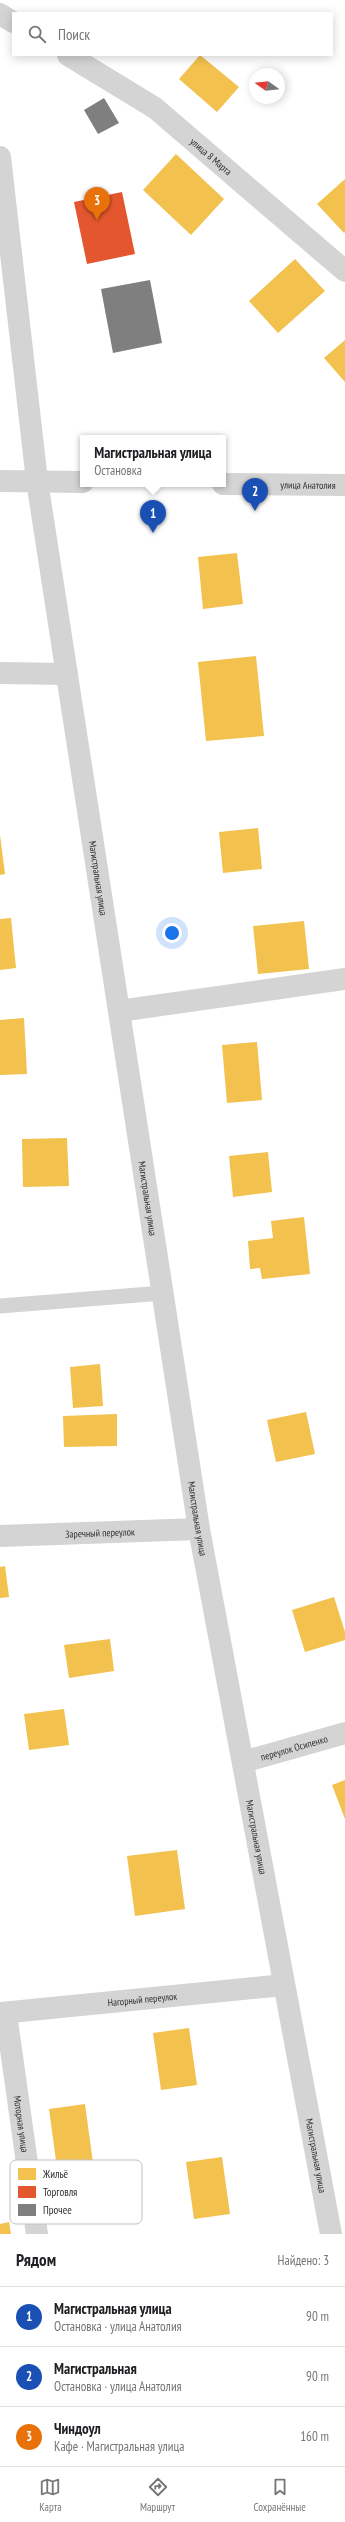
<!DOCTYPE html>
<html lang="ru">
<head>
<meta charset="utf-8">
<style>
  :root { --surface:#fff; --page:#f2f2f2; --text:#202124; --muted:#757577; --line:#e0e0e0; --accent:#787878 }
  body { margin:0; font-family:"PT Sans Narrow",sans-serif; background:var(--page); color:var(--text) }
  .compass { position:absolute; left:249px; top:68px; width:36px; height:36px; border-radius:50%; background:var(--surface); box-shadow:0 2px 10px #0003; rotate:285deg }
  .you { position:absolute; left:172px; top:933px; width:14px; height:14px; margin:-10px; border:3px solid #fff; border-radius:50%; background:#1a73e8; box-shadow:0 0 0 6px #1a73e833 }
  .badge { display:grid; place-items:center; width:26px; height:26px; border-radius:50%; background:var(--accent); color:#fff; font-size:13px; font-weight:700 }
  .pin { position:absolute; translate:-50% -33px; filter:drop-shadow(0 1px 2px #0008) }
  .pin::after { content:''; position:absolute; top:21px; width:14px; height:12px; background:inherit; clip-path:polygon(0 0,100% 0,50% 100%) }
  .popup { position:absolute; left:80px; top:435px; width:146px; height:52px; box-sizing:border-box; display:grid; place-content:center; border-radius:0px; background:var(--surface); filter:drop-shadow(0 1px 3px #0005); font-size:13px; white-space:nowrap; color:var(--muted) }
  .popup b { font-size:15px; color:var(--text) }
  .popup::after { content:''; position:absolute; left:50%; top:100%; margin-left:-8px; border:8px solid transparent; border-top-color:var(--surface) }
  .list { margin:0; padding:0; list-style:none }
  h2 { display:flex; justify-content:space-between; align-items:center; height:52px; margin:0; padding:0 16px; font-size:17px }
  h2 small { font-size:13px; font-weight:400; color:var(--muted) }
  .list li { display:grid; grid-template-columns:26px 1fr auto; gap:12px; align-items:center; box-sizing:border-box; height:60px; padding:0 16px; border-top:1px solid var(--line) }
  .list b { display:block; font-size:15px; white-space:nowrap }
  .list p { margin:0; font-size:13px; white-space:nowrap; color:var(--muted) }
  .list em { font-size:13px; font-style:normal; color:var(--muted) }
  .icon { flex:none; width:22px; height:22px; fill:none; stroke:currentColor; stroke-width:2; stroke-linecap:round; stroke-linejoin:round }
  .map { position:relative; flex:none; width:345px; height:2234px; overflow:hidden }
  .search { position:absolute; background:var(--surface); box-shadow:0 2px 10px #0003; left:12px; right:12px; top:12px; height:44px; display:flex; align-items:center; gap:10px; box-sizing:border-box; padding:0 14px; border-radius:0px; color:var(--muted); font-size:15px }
  .sheet { height:232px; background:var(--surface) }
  nav { display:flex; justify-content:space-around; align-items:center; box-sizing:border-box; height:56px; border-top:1px solid var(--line); background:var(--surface); font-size:11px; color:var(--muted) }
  nav a { display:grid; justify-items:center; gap:2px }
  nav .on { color:var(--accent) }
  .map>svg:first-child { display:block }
  .homes { fill:#f2c14e }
  .shops { fill:#e4572e }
  .building { fill:#7f7f7f }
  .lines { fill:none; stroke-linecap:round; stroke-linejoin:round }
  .service { stroke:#d4d4d4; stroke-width:15 }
  .minor { stroke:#d4d4d4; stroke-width:22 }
  .tertiary { stroke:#d4d4d4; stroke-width:22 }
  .labels { text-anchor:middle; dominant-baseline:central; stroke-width:4; stroke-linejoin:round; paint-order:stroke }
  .street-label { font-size:10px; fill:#2f2f2f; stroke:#fff }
  .key { fill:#fff; stroke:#c1c1c1; stroke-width:1 }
  .key-label { font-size:11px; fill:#2f2f2f }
</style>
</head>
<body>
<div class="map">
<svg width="345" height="2234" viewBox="0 0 345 2234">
  <rect width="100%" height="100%" fill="#fff"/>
  <path class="homes" d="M 200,55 L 239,87 L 217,112 L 179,79 Z
    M 176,154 L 224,199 L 191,235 L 143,190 Z
    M 345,179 L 345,232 L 344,233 L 317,204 Z
    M 295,259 L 325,291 L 278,333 L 249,301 Z
    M 345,340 L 345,382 L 324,358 Z
    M 237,553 L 243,604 L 203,609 L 198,557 Z
    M 256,656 L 264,736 L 206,741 L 198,662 Z
    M 258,828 L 262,869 L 223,873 L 219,832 Z
    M 0,835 L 5,874 L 0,875 Z
    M 11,918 L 16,968 L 0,970 L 0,919 Z
    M 304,921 L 309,969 L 258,974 L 253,926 Z
    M 24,1018 L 27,1074 L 0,1075 L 0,1020 Z
    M 257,1042 L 262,1100 L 227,1103 L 222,1045 Z
    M 67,1138 L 69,1186 L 23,1187 L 22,1139 Z
    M 268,1152 L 272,1192 L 233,1197 L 229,1156 Z
    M 304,1217 L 310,1274 L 262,1279 L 260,1268 L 250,1269 L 248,1241 L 273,1238 L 271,1221 Z
    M 100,1364 L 103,1406 L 73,1408 L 70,1367 Z
    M 306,1412 L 315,1454 L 276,1462 L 267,1420 Z
    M 117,1414 L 117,1446 L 64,1447 L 63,1416 Z
    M 5,1566 L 9,1597 L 0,1598 L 0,1567 Z
    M 334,1597 L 345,1632 L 345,1640 L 305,1652 L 292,1610 Z
    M 110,1639 L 114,1671 L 69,1678 L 64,1645 Z
    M 64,1709 L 69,1745 L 29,1750 L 24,1714 Z
    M 345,1780 L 345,1819 L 332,1785 Z
    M 177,1850 L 185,1909 L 135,1916 L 127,1856 Z
    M 189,2028 L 197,2085 L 161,2090 L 153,2033 Z
    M 85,2104 L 93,2163 L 57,2168 L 49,2109 Z
    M 222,2157 L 230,2214 L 194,2219 L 186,2162 Z
    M 9,2222 L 11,2234 L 0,2234 L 0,2224 Z"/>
  <path class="shops" d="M 122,192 L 135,254 L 87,264 L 74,202 Z"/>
  <path class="building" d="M 104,98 L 119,123 L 98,134 L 84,110 Z
    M 150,280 L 162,343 L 113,353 L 101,289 Z"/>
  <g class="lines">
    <path class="service" d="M 0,1306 L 163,1293"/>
    <g class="minor">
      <path d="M 0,14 L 13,22"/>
      <path id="s1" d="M 68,55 L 155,108 L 345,271"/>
      <path d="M 0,673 L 67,674"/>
      <path d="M 119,1011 L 345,979"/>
      <path id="s2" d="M 0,1536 L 199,1529"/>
      <path id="s3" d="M 243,1762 L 345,1733"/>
      <path id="s4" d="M 0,2013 L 284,1985"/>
      <path id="s5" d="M 6,2014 L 37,2234"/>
    </g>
    <g class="tertiary">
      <path id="s6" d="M 0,157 L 37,481 L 199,1529 L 331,2234"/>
      <path d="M 0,481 L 83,482"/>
      <path id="s7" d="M 223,484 L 345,485"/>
    </g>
  </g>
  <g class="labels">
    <g class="street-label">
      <text stroke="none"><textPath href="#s1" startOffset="176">улица 8 Марта</textPath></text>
      <text stroke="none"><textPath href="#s7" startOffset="85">улица Анатолия</textPath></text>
      <text stroke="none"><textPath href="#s6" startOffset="728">Магистральная улица</textPath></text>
      <text stroke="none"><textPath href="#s6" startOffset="1052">Магистральная улица</textPath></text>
      <text stroke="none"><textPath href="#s6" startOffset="1376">Магистральная улица</textPath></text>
      <text stroke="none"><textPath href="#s2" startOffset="100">Заречный переулок</textPath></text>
      <text stroke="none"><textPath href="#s3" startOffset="53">переулок Осипенко</textPath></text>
      <text stroke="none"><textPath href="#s6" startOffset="1700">Магистральная улица</textPath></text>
      <text stroke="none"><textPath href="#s4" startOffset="143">Нагорный переулок</textPath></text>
      <text stroke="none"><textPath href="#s5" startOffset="111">Моторная улица</textPath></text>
      <text stroke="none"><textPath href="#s6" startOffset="2024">Магистральная улица</textPath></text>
    </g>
  </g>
  <rect x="10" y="2160" width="132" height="64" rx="6" class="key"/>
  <rect x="18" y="2168" width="18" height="12" fill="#f2c14e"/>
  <rect x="18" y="2186" width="18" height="12" fill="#e4572e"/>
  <rect x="18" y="2204" width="18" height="12" fill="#7f7f7f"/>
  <g class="key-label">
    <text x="43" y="2178">Жильё</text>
    <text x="43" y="2196">Торговля</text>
    <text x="43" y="2214">Прочее</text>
  </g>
</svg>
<svg class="compass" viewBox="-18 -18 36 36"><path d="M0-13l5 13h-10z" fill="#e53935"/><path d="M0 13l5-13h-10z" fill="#757577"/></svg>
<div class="you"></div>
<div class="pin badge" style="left:153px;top:533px;background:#1a4fb4">1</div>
<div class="popup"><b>Магистральная улица</b>Остановка</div>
<div class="pin badge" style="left:255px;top:511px;background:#1a4fb4">2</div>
<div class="pin badge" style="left:97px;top:220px;background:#e8710a">3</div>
<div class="search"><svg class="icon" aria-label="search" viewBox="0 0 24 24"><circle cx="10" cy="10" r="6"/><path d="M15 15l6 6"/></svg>Поиск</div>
</div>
<section class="sheet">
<h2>Рядом<small>Найдено: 3</small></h2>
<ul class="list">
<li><span class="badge" style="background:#1a4fb4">1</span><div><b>Магистральная улица</b><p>Остановка · улица Анатолия</p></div><em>90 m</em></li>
<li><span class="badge" style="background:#1a4fb4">2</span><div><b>Магистральная</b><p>Остановка · улица Анатолия</p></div><em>90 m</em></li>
<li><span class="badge" style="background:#e8710a">3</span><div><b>Чиндоул</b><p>Кафе · Магистральная улица</p></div><em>160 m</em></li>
</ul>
</section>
<nav>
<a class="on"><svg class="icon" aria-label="map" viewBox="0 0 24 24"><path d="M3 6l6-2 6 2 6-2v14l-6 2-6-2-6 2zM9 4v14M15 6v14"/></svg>Карта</a>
<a><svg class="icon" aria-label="directions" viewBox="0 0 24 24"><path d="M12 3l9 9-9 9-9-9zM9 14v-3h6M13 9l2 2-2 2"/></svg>Маршрут</a>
<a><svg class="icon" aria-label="saved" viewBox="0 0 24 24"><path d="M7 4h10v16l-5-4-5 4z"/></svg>Сохранённые</a>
</nav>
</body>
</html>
